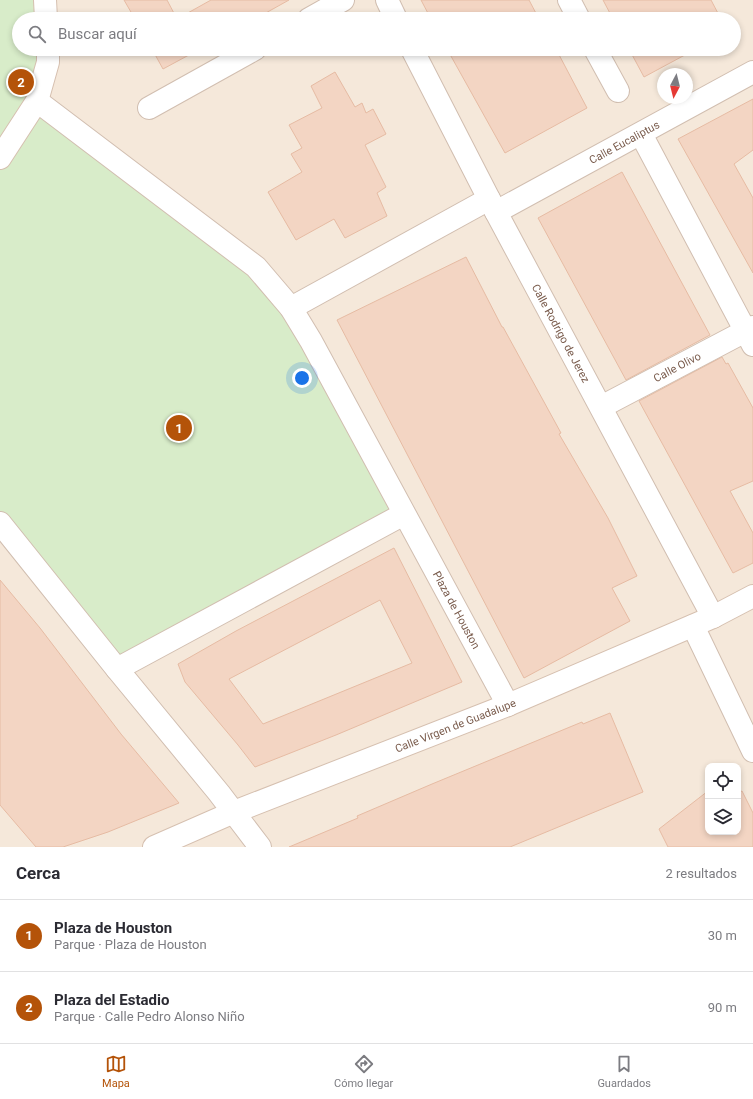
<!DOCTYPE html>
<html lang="es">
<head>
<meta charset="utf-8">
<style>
  :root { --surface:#fff; --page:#f7f7f7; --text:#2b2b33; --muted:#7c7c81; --line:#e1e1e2; --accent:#b45309 }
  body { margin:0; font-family:Roboto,sans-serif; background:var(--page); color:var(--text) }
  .controls { position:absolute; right:12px; bottom:12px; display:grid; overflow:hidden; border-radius:8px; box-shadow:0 2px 6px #0003 }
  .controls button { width:36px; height:36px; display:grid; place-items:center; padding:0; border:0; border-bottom:1px solid var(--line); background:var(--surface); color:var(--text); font:20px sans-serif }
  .compass { position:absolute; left:657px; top:68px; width:36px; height:36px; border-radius:50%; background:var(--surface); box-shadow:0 2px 6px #0003; rotate:187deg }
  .you { position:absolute; left:302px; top:378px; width:14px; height:14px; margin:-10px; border:3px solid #fff; border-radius:50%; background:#1a73e8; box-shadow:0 0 0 6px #1a73e833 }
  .badge { display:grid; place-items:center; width:26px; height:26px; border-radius:50%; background:var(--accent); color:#fff; font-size:13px; font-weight:700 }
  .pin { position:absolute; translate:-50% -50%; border:2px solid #fff; box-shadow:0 1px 4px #0006 }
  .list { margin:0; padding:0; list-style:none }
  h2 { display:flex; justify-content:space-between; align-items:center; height:52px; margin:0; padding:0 16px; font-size:17px }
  h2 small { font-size:13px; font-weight:400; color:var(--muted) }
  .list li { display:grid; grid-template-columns:26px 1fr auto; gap:12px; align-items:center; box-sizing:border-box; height:72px; padding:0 16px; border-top:1px solid var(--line) }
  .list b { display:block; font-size:15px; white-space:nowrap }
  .list p { margin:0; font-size:13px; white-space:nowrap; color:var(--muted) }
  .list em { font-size:13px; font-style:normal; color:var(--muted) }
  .icon { flex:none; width:22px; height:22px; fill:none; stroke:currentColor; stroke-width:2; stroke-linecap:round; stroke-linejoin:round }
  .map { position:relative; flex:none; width:753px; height:847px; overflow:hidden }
  .search { position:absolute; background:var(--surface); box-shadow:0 2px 6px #0003; left:12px; right:12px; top:12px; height:44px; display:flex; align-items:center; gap:10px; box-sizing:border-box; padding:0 14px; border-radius:22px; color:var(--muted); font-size:15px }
  .sheet { height:196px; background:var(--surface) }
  nav { display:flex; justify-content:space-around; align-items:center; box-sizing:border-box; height:56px; border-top:1px solid var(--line); background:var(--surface); font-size:11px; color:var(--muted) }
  nav a { display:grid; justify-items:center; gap:2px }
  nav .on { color:var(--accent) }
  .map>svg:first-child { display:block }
  .residential { fill:#f5e8da; fill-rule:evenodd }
  .green { fill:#d8ecc9 }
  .building { fill:#f3d5c3; stroke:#e6bba3; fill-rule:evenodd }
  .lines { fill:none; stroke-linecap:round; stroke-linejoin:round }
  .street-casing { stroke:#d1beb0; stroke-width:24 }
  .secondary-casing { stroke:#d6c0b0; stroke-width:24 }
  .street { stroke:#fff; stroke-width:22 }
  .secondary { stroke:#fff; stroke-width:22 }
  .labels { text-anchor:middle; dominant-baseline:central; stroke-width:3; stroke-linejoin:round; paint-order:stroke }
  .street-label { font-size:11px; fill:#7a5c4d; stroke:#fffaf3 }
</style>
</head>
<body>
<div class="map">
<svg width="753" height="847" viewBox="0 0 753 847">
  <rect width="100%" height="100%" fill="#fdf6ec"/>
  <path class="residential" d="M 0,0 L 753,0 L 753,847 L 0,847 ZM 19,19 L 734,19 L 734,49 L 19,49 ZM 663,74 L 687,74 L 687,98 L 663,98 ZM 708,766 L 738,766 L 738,832 L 708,832 Z"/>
  <path class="green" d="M 0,0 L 45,0 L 46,19 L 19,19 L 19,49 L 48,49 L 37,101 L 256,267 L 404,514 L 117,669 L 0,523 Z"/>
  <path class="building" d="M 124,0 L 167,0 L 177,19 L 211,0 L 289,0 L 255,19 L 135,19 Z
    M 421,0 L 529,0 L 539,19 L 431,19 Z
    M 603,0 L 711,0 L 721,19 L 613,19 Z
    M 152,49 L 200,49 L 163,69 Z
    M 447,49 L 556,49 L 587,108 L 505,153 Z
    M 629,49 L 696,49 L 644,77 Z
    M 335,72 L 355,107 L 362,103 L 366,113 L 373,109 L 386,134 L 365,145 L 386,187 L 377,193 L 387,216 L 345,238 L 334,219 L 296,240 L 268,192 L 302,172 L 291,154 L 302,148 L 289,125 L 322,108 L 311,86 Z
    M 753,99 L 753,150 L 734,164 L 753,198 L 753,273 L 678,139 Z
    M 622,172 L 710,335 L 626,380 L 538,218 Z
    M 466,257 L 502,327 L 503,327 L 561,433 L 559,434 L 608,518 L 637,576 L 612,588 L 630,621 L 524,678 L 337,320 Z
    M 722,357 L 726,364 L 728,363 L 753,408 L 753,481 L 730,491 L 753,533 L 753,563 L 733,573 L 639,401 Z
    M 394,548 L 462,682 L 336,735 L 255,767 L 238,745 L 185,682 L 178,664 L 236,631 ZM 380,600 L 412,663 L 263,724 L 229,679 Z
    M 0,580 L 40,628 L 121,734 L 179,803 L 108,832 L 63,847 L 36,847 L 0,805 Z
    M 610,713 L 643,792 L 510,847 L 289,847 L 358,818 L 357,816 L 432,784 L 582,722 L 583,724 Z
    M 708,791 L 708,832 L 738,832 L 738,793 L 742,791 L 753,813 L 753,847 L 668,847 L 659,829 Z"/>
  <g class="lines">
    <defs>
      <g id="street">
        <path d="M 387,0 L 396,19"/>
        <path d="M 569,0 L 579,19"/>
        <path d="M 309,19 L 343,0"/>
        <path id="s1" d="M 412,49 L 489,199 L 713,617"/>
        <path d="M 595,49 L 618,91"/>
        <path id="s2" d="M 37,101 L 256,267 L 291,308 L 311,341 L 508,705"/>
        <path d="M 149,108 L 255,49"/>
        <path d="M 641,134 L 753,345"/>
        <path id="s3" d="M 496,212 L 753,72"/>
        <path d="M 291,308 L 489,199"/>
        <path id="s4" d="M 601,407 L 753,327"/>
        <path d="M 0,523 L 117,669 L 219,793 L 260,847"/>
        <path d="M 693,626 L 753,751"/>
        <path d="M 117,669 L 404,514"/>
      </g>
      <g id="secondary">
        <path d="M 45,0 L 46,19"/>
        <path d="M 0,158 L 37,101 L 48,62 L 48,49"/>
        <path id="s5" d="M 154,847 L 234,812 L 508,705 L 713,617 L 753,596"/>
      </g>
    </defs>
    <use href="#street" class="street-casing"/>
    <use href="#secondary" class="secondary-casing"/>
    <use href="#street" class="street"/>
    <use href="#secondary" class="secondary"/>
  </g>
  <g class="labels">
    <g class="street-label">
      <text stroke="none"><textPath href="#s3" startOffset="146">Calle Eucaliptus</textPath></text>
      <text stroke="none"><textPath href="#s1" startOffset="321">Calle Rodrigo de Jerez</textPath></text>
      <text stroke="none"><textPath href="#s4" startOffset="86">Calle Olivo</textPath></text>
      <text stroke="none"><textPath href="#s2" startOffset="673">Plaza de Houston</textPath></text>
      <text stroke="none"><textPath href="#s5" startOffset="325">Calle Virgen de Guadalupe</textPath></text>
    </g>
  </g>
</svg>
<div class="controls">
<button><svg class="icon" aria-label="locate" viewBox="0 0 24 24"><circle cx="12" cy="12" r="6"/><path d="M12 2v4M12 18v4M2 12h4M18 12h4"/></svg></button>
<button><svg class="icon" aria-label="layers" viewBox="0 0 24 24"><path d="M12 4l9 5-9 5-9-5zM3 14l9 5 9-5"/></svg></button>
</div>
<svg class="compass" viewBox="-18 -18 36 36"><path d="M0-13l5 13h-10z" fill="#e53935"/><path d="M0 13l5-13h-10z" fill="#7c7c81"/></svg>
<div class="you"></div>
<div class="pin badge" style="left:179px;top:428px">1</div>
<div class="pin badge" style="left:21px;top:82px">2</div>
<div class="search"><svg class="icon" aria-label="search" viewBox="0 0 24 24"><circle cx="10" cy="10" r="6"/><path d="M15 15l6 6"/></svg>Buscar aquí</div>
</div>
<section class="sheet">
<h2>Cerca<small>2 resultados</small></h2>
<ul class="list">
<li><span class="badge">1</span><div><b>Plaza de Houston</b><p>Parque · Plaza de Houston</p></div><em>30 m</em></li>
<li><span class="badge">2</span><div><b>Plaza del Estadio</b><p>Parque · Calle Pedro Alonso Niño</p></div><em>90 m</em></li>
</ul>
</section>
<nav>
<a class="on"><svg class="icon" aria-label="map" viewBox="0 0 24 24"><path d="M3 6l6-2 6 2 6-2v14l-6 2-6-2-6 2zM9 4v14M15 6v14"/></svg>Mapa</a>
<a><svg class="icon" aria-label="directions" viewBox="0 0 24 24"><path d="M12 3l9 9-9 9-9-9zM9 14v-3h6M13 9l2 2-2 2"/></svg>Cómo llegar</a>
<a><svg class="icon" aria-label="saved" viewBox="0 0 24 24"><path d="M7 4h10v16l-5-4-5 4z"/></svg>Guardados</a>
</nav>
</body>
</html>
